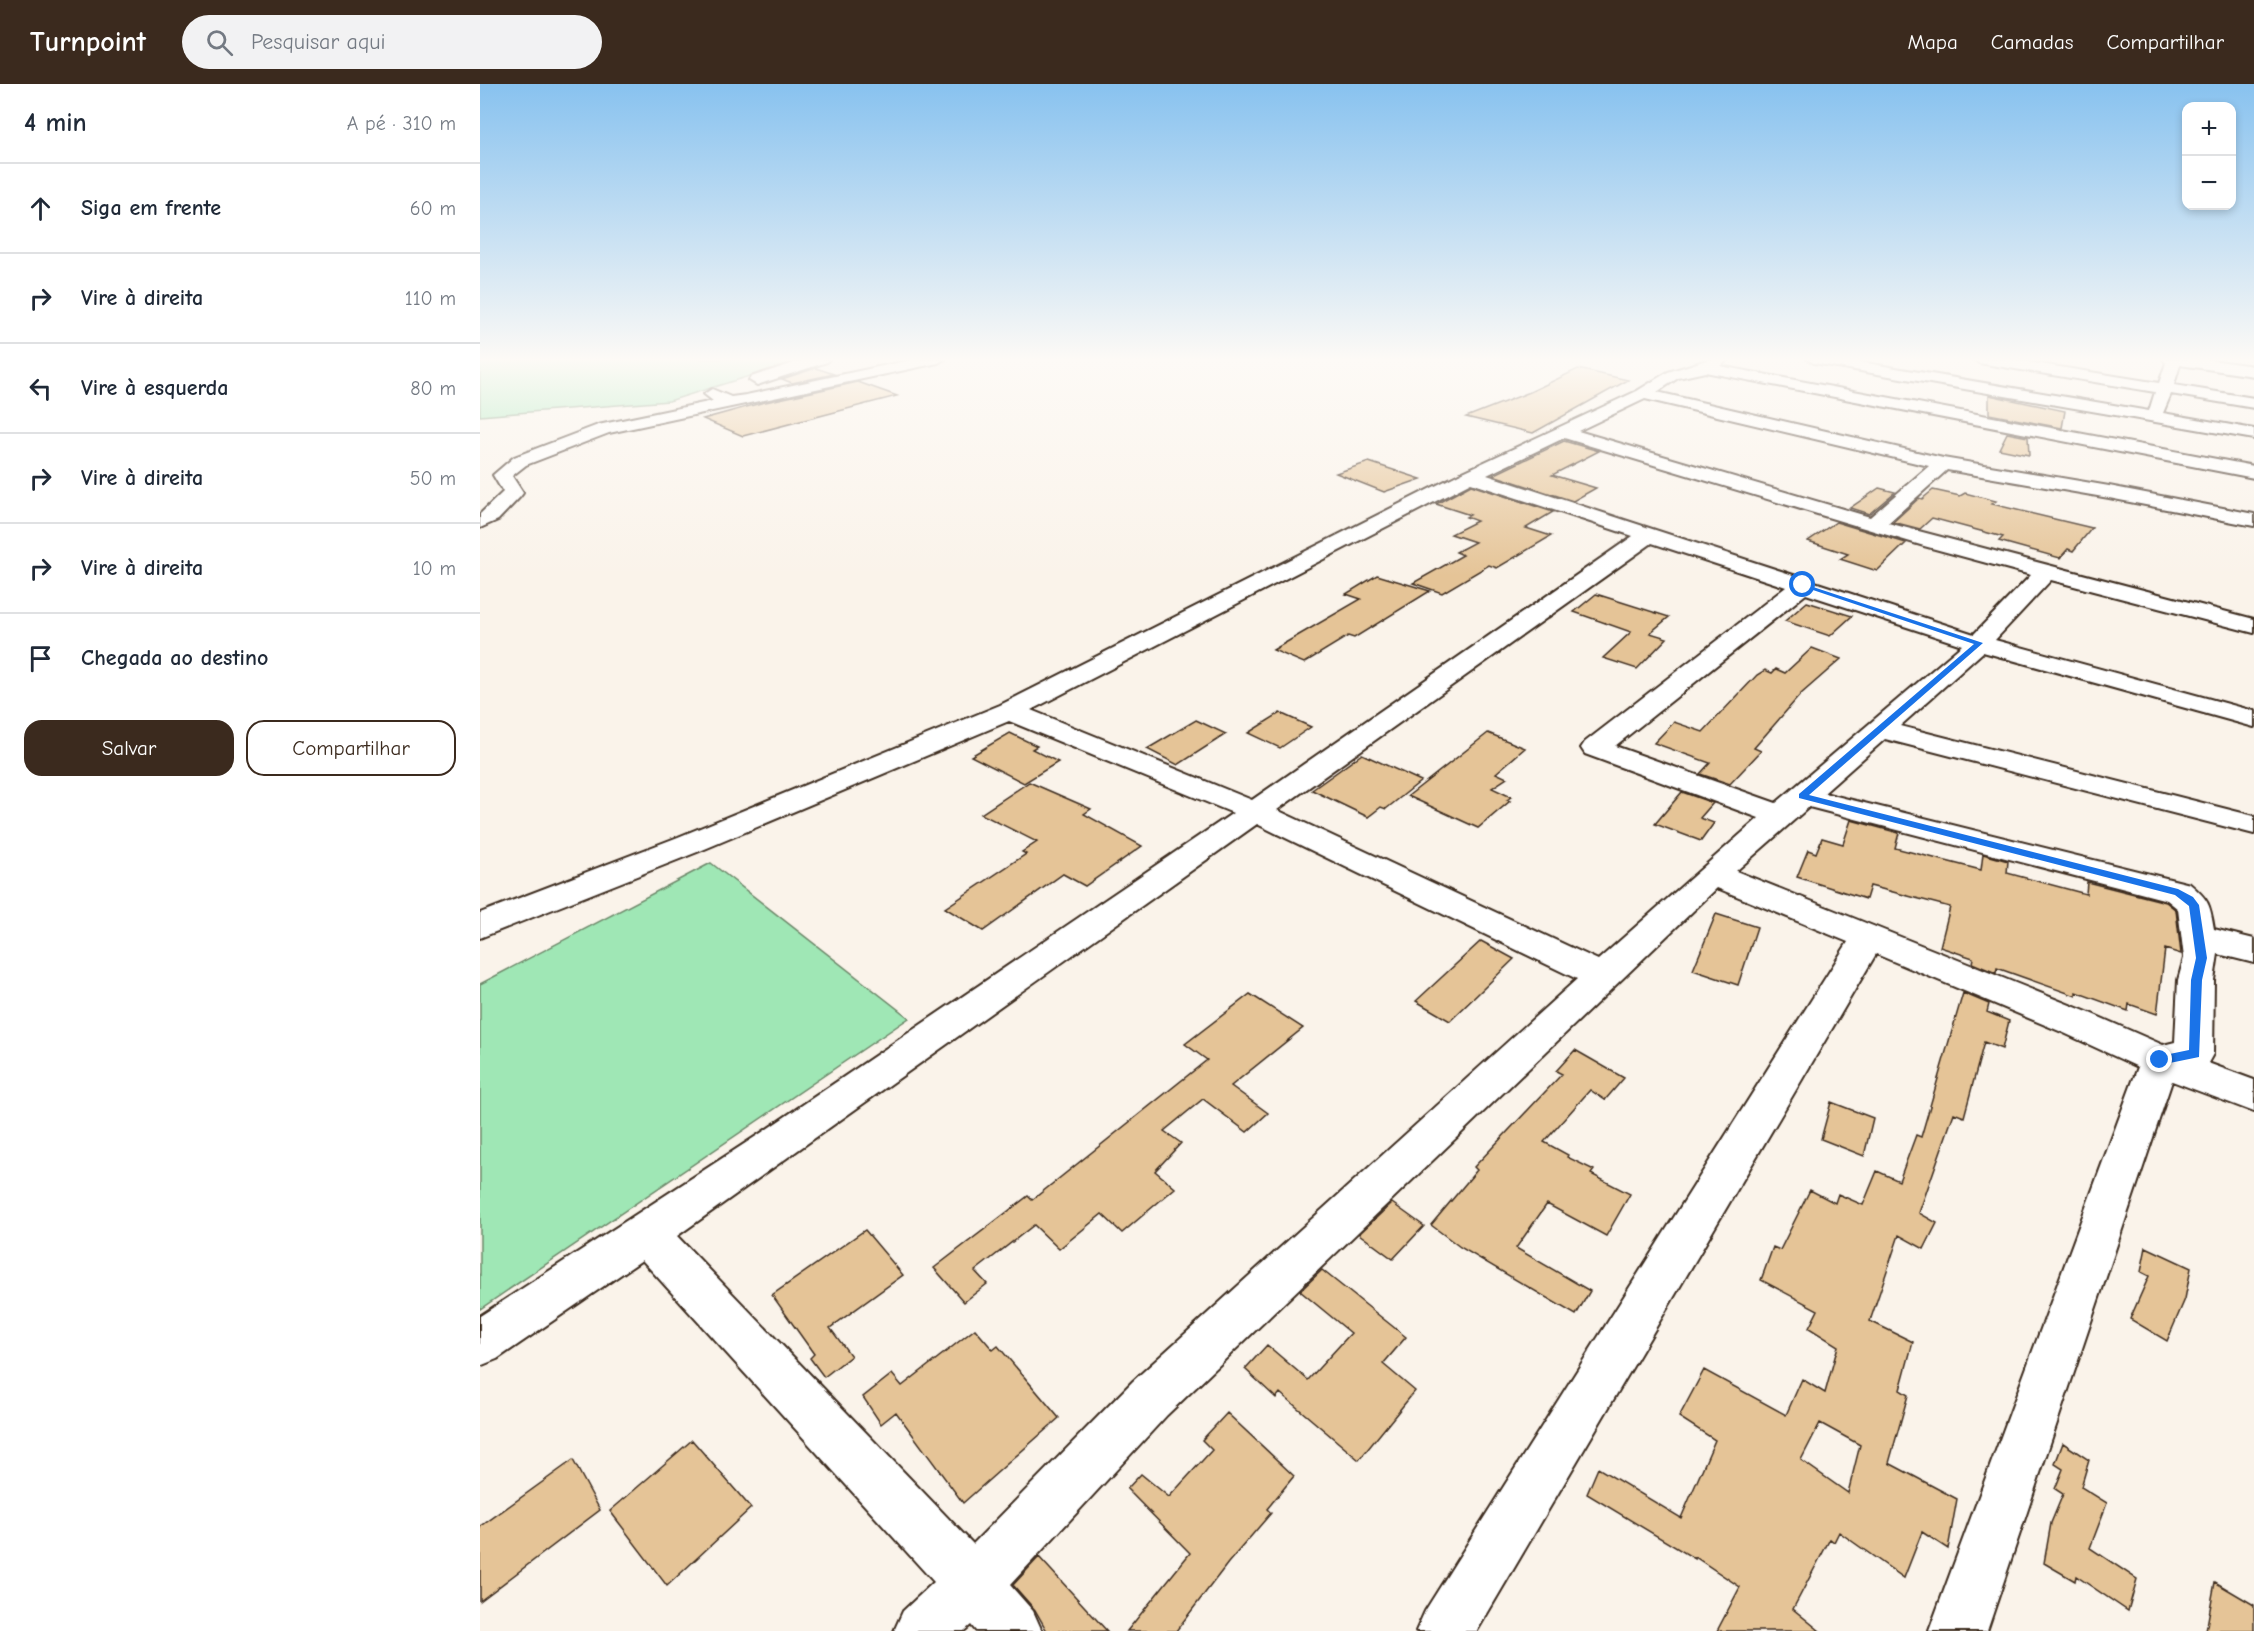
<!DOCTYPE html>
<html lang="pt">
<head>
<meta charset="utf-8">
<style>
  :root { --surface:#fff; --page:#f2f2f3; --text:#1f2937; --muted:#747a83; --line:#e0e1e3; --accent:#3b2a1e }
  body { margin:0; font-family:"Comic Neue",sans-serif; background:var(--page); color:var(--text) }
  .controls { position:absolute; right:18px; top:18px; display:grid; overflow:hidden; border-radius:12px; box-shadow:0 3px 9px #0003 }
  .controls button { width:54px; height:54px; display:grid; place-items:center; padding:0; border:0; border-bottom:2px solid var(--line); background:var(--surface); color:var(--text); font:30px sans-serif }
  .stop { position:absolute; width:18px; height:18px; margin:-14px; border:4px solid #1a73e8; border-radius:50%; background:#fff }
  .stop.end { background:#1a73e8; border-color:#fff; box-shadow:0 2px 6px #0008 }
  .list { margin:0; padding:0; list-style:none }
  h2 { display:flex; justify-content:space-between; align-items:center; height:78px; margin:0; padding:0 24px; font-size:26px }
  h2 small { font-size:20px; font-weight:400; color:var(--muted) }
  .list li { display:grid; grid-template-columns:39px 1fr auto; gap:18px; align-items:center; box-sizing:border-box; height:90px; padding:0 24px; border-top:2px solid var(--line) }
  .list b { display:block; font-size:22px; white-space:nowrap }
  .list em { font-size:20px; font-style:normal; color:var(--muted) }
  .actions { display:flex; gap:12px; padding:18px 24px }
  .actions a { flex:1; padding:14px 0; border:2px solid var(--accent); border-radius:18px; text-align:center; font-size:21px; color:var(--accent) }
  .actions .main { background:var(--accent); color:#fff }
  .icon { flex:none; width:33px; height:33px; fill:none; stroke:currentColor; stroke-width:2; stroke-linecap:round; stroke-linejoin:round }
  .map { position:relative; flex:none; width:1774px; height:1547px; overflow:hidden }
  header { display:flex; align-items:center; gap:36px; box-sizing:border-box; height:84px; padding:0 30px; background:var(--accent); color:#fff }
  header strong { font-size:28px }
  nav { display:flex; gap:33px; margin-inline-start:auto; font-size:21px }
  .search { width:420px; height:54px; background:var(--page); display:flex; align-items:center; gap:15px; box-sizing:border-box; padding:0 21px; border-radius:33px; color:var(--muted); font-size:22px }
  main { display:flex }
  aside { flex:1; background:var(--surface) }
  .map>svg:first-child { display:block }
  .green { fill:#9fe7b5; stroke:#6d886a; stroke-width:1.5 }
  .building { fill:#e5c497; stroke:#3b2a1e; stroke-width:1.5; fill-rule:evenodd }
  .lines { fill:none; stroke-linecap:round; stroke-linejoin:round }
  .minor-casing { stroke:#3b2a1e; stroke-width:4 }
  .minor { fill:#fff; fill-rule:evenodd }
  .route { fill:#1a73e8 }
</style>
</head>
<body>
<header>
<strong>Turnpoint</strong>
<div class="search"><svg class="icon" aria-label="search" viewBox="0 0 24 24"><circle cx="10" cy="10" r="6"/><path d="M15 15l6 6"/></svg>Pesquisar aqui</div>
<nav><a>Mapa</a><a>Camadas</a><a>Compartilhar</a></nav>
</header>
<main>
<aside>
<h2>4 min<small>A pé · 310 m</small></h2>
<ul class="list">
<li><svg class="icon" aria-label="ahead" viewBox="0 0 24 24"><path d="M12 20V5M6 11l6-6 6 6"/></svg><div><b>Siga em frente</b></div><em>60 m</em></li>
<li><svg class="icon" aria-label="right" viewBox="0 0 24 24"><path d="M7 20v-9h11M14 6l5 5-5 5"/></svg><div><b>Vire à direita</b></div><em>110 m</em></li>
<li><svg class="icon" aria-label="left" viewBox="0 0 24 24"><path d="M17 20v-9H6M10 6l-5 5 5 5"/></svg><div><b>Vire à esquerda</b></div><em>80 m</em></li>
<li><svg class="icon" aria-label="right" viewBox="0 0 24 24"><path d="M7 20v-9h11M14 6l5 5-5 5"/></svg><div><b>Vire à direita</b></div><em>50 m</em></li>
<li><svg class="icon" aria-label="right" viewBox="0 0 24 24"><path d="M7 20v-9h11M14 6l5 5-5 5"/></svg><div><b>Vire à direita</b></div><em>10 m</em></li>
<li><svg class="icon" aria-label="arrive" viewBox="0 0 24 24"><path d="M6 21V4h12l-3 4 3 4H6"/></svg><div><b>Chegada ao destino</b></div></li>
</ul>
<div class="actions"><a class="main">Salvar</a><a>Compartilhar</a></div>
</aside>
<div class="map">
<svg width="1774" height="1547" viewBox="0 0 1774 1547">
  <rect width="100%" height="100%" fill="#faf3ea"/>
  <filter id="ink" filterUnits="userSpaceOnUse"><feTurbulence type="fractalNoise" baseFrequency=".0167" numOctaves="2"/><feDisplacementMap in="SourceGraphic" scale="12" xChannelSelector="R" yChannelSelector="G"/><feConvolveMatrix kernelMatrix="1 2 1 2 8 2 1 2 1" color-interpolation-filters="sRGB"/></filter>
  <g filter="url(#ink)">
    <path class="green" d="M 0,275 L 324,275 L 189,317 L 0,332 Z
      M 231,779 L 429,934 L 0,1225 L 0,900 Z"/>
    <path class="building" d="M 336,284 L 354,290 L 312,299 L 302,295 Z
      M 1098,285 L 1148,296 L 1053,349 L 986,333 L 1050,308 Z
      M 378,298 L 417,312 L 263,352 L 223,335 L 281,319 Z
      M 1509,311 L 1585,327 L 1582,344 L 1509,330 Z
      M 1527,349 L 1548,353 L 1549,371 L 1519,365 Z
      M 1084,357 L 1119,367 L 1072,391 L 1116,404 L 1093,417 L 1013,391 Z
      M 889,378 L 941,395 L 904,408 L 856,389 Z
      M 991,401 L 1073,428 L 1046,444 L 1071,452 L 1017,484 L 1009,481 L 962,509 L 933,499 L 983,471 L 976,468 L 995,458 L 971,450 L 997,437 L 986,433 L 990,431 L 956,420 Z
      M 1399,404 L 1415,408 L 1389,430 L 1370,424 Z
      M 1453,406 L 1480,412 L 1485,409 L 1516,417 L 1512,420 L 1612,444 L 1593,467 L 1588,465 L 1580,474 L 1519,457 L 1523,453 L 1452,434 L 1440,445 L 1413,438 L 1439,414 L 1442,415 Z
      M 1356,438 L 1426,459 L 1397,487 L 1360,475 L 1368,470 L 1328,457 Z
      M 897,491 L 950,507 L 874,554 L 868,552 L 824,579 L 793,566 L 881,515 L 866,510 Z
      M 1116,510 L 1189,533 L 1170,549 L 1187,554 L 1157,585 L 1123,574 L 1151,548 L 1094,528 Z
      M 1327,518 L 1372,532 L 1350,552 L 1305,537 Z
      M 1332,564 L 1361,575 L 1321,610 L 1274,664 L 1281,667 L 1250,700 L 1220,690 L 1230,679 L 1174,659 L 1194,638 L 1223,648 L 1277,591 L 1285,586 L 1292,589 L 1296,585 L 1305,589 Z
      M 800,629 L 831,643 L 800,664 L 768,649 Z
      M 716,636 L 746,650 L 698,681 L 667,665 Z
      M 530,649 L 557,662 L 552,665 L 578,678 L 544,699 L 491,672 Z
      M 1008,649 L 1045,664 L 1016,689 L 1027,694 L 1012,704 L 1031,713 L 1027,716 L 1030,717 L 998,744 L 928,712 Z
      M 882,670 L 941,697 L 906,725 L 901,723 L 888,733 L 832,706 Z
      M 549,698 L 611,725 L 604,730 L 662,762 L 605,802 L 583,790 L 503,847 L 465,824 L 546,770 L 542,768 L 557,758 L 501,730 Z
      M 1202,708 L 1233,719 L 1220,734 L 1234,739 L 1221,757 L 1175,740 Z
      M 1371,736 L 1419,749 L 1415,764 L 1501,786 L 1503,770 L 1528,777 L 1527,789 L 1606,810 L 1607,798 L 1686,818 L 1696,826 L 1701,870 L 1685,865 L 1677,930 L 1649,920 L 1648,927 L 1596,908 L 1596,912 L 1517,884 L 1516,889 L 1492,879 L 1493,874 L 1460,863 L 1470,823 L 1390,802 L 1386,815 L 1317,793 L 1328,766 L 1336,769 L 1342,754 L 1363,760 Z
      M 1236,830 L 1277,843 L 1258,901 L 1213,886 Z
      M 1001,857 L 1034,875 L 970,937 L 936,917 Z
      M 1483,909 L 1509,920 L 1507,928 L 1529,937 L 1522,965 L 1504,958 L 1484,1033 L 1474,1029 L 1439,1129 L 1457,1139 L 1444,1165 L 1419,1151 L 1390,1237 L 1433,1258 L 1420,1306 L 1428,1311 L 1409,1379 L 1477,1415 L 1468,1465 L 1442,1448 L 1424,1494 L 1359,1448 L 1354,1458 L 1350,1455 L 1313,1525 L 1340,1547 L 1237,1547 L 1260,1503 L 1215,1473 L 1215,1475 L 1107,1410 L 1118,1384 L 1201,1434 L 1235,1356 L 1199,1333 L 1224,1286 L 1306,1331 L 1322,1295 L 1345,1309 L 1358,1262 L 1329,1244 L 1338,1226 L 1281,1196 L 1293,1163 L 1300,1166 L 1330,1106 L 1355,1119 L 1358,1110 L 1383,1121 L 1397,1087 L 1419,1097 L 1436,1051 L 1441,1053 ZM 1340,1339 L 1380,1361 L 1368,1409 L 1321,1376 Z
      M 770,910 L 823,944 L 751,1002 L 788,1029 L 767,1048 L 723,1015 L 684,1047 L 701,1059 L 675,1087 L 695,1104 L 642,1149 L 622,1130 L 579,1165 L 554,1141 L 495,1187 L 507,1200 L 484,1218 L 454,1184 L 548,1112 L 552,1116 L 727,976 L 705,960 Z
      M 1095,966 L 1144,994 L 1125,1016 L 1110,1006 L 1064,1058 L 1088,1071 L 1087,1073 L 1114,1086 L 1111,1090 L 1150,1110 L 1126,1152 L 1067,1120 L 1036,1164 L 1110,1207 L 1096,1231 L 980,1163 L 951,1141 L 997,1086 L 994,1083 L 1082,990 L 1076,987 Z
      M 1351,1018 L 1393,1034 L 1384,1072 L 1341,1055 Z
      M 912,1119 L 944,1142 L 913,1175 L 879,1150 Z
      M 385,1146 L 423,1191 L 350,1244 L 371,1272 L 344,1293 L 330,1274 L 334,1270 L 292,1211 Z
      M 1666,1163 L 1711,1184 L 1705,1215 L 1687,1257 L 1650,1235 L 1669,1192 L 1661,1188 Z
      M 842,1186 L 926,1253 L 903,1280 L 935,1307 L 879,1376 L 800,1309 L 796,1314 L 765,1285 L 787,1261 L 828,1296 L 871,1249 L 820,1207 Z
      M 495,1245 L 513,1266 L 518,1262 L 579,1334 L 483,1419 L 416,1328 L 401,1340 L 383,1313 L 412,1290 L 422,1302 Z
      M 747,1329 L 814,1392 L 787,1425 L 791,1429 L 748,1479 L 696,1547 L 647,1547 L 710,1469 L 647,1405 L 661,1390 L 689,1413 L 732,1366 L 722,1356 Z
      M 212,1356 L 271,1424 L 187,1502 L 130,1427 Z
      M 1583,1359 L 1609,1376 L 1601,1403 L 1627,1419 L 1610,1464 L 1657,1495 L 1648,1527 L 1596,1492 L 1595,1497 L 1564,1479 L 1571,1439 L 1583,1410 L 1575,1405 L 1583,1385 L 1575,1380 Z
      M 93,1376 L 120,1426 L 0,1517 L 0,1443 Z
      M 559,1473 L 627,1547 L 567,1547 L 555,1526 L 533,1501 Z
      M 1735,1498 L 1774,1521 L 1774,1547 L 1726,1547 Z"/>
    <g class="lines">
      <defs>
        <path id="minor" d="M 326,275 L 349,275 L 347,278 L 283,299 L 277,301 L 269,296 L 271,293 Z
          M 435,275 L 465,275 L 458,279 L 129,349 L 46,381 L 32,392 L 43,409 L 40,413 L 18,436 L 0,444 L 0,430 L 23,408 L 13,391 L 34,373 L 118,341 L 233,317 L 224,310 L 232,305 L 251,313 L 266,311 Z
          M 1230,275 L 1249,275 L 1240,282 L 1774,382 L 1774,394 L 1225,288 L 1198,294 L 1177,308 L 1463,374 L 1629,402 L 1774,430 L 1774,442 L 1629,414 L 1467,386 L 1408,439 L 1774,535 L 1774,549 L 1571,496 L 1515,556 L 1774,627 L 1774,643 L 1503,568 L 1420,642 L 1774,732 L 1774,750 L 1405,655 L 1344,709 L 1710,800 C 1729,816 1730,820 1734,845 L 1774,855 L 1774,879 L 1738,870 L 1734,896 L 1733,970 L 1728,979 L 1774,996 L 1774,1028 L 1692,997 L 1507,1547 L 1449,1547 L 1658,983 L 1584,949 L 1396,870 L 997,1547 L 936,1547 L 945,1527 L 1368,858 L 1237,804 L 687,1331 L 530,1501 L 553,1527 L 562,1547 L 496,1547 L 491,1541 L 484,1547 L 414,1547 L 423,1527 L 454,1498 L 162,1176 L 17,1275 L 0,1282 L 0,1232 L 281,1049 L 753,729 L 529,637 L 220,767 L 0,854 L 0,829 L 198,753 L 520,621 L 983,388 L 1157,307 L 1188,288 ZM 1165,315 L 1449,382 L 1390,433 L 1098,347 ZM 1084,354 L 1444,462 L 1551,491 L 1494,550 L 1007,391 ZM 991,399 L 1153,452 L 772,716 L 551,626 ZM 1172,459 L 1306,503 L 1105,658 L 1101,664 L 1105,670 L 1279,734 L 1118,876 L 797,726 ZM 1326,510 L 1482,561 L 1296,719 L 1135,662 ZM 1329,723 L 1687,816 L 1698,825 L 1704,874 L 1698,896 L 1695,958 L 1683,961 L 1610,929 L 1256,787 ZM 777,740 L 1097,895 L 653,1297 L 493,1460 L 197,1152 Z
          M 1327,275 L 1363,275 L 1669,327 L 1675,308 L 1499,279 L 1492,275 L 1530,275 L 1679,299 L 1686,279 L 1683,275 L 1724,275 L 1774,282 L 1774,292 L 1700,281 L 1694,301 L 1774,314 L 1774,324 L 1691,310 L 1683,329 L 1774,345 L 1774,355 L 1334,279 Z"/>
      </defs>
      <use href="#minor" class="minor-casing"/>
      <use href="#minor" class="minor"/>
    </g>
  </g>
  <linearGradient id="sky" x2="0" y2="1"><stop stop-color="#88c2ef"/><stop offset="0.56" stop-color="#fdfaf6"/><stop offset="1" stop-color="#fdfaf6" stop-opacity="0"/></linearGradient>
  <rect width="1774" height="492" fill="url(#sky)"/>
  <path class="route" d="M 1321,499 L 1503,559 L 1329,711 L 1698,805 L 1713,813 L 1719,821 L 1727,874 L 1722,896 L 1719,973 L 1680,981 L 1674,976 L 1680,972 L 1709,966 L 1711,896 L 1716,874 L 1709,822 L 1695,811 L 1319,714 L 1319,710 L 1494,560 L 1321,502 Z"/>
</svg>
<div class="controls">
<button>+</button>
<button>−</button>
</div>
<div class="stop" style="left:1323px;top:501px"></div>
<div class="stop end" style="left:1680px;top:976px"></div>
</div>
</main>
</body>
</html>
